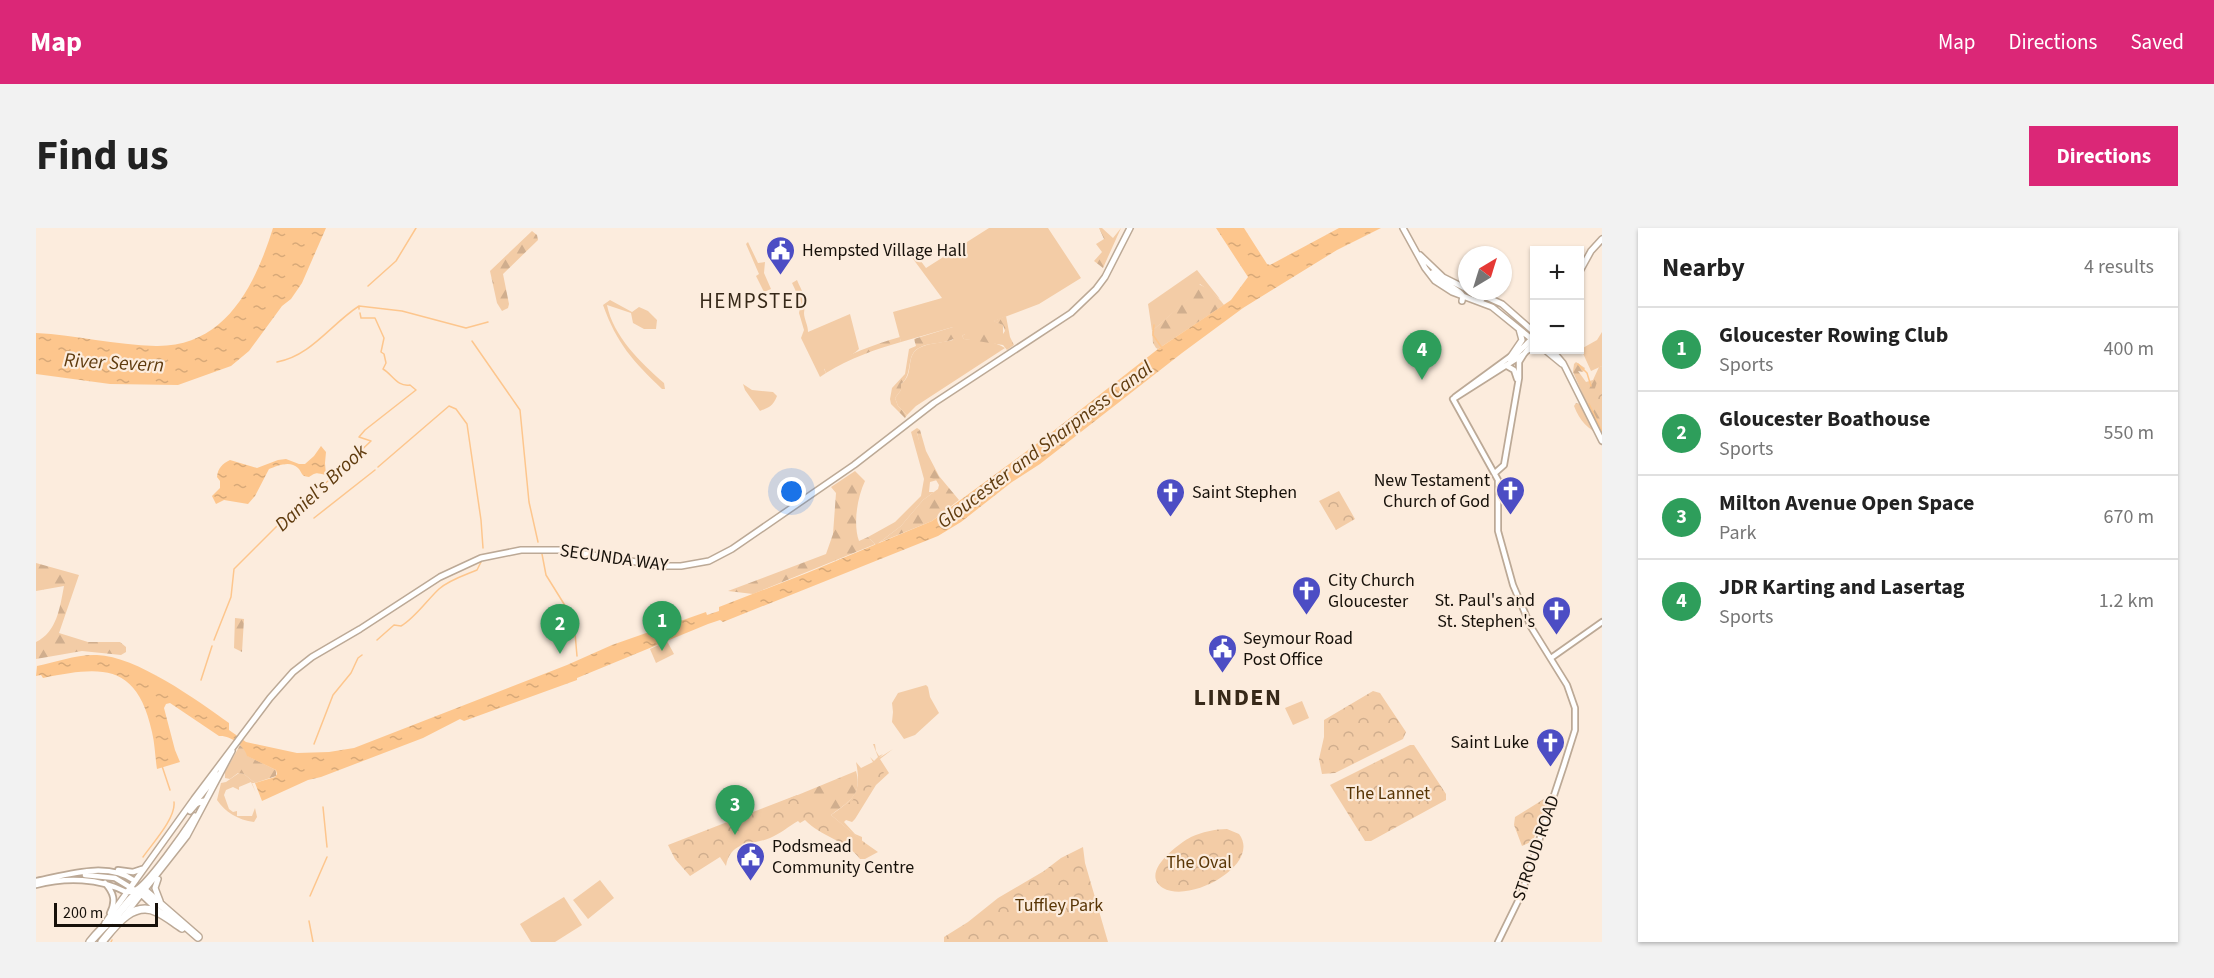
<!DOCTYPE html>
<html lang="en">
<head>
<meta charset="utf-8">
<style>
  :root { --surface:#fff; --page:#f2f2f2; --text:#222; --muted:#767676; --line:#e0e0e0; --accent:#db2777 }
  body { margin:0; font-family:"Source Sans 3",sans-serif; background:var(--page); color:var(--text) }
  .controls { position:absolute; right:18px; top:18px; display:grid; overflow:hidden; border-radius:0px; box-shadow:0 2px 4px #0004 }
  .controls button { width:54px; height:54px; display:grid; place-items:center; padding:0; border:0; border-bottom:2px solid var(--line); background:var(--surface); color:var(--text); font:30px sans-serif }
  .compass { position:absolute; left:1422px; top:18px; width:54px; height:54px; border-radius:50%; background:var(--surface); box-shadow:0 2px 4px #0004; rotate:38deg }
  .scale { position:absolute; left:18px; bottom:15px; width:104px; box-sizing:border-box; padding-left:6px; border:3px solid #17110a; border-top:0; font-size:16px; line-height:21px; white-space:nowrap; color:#17110a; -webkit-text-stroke:4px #fcecdd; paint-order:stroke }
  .you { position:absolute; left:756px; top:264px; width:21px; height:21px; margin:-15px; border:4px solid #fff; border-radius:50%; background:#1a73e8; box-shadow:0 0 0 9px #1a73e833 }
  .badge { display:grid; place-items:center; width:39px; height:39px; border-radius:50%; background:var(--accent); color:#fff; font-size:20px; font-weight:700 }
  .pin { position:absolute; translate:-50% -50px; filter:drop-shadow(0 2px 3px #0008) }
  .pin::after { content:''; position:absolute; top:32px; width:21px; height:18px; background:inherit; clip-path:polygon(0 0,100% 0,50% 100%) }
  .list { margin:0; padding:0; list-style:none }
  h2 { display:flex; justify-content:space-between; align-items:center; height:78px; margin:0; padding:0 24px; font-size:26px }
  h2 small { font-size:20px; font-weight:400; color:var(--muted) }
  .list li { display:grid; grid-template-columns:39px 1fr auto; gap:18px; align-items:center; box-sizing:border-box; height:84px; padding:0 24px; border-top:2px solid var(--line) }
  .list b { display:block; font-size:22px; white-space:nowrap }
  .list p { margin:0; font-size:20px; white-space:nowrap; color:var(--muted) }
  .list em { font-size:20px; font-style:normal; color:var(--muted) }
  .map { position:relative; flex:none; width:1566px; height:714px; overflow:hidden; border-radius:0px }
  header { display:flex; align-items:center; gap:36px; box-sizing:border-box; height:84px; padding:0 30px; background:var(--accent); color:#fff }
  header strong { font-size:28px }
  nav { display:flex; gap:33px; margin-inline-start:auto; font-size:21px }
  .intro { display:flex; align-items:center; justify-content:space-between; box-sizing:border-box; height:144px; padding:0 36px }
  h1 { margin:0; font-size:42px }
  .button { padding:15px 27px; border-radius:0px; background:var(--accent); color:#fff; font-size:21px; font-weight:700 }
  main { display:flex; gap:36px; padding:0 36px }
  aside { flex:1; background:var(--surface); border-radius:0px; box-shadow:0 2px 4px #0004 }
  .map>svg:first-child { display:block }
  .grass { fill:#f3cca6 }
  .forest { fill:url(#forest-firs) }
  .park { fill:url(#park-crowns) }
  .water { fill:url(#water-ripples) }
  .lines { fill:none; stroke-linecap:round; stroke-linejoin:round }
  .stream { stroke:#fdc68d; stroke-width:1.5 }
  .secondary-casing { stroke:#bca996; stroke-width:8 }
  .primary-casing { stroke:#bca996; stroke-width:8 }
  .highway-casing { stroke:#bca996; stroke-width:10 }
  .secondary { stroke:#fff; stroke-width:4.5 }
  .primary { stroke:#fff; stroke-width:5 }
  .highway { stroke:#fff; stroke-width:7 }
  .labels { text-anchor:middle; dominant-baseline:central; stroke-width:4.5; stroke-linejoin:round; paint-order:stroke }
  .poi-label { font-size:18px; fill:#17110a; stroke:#fcecdd; text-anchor:start }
  .street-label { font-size:18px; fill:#17110a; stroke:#fcecdd }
  .park-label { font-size:18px; fill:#583505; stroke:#fcecdd }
  .water-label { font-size:20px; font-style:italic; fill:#5f3b0e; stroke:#fcecdd }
  .quarter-label { font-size:21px; letter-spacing:1.5px; fill:#372919; stroke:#fcecdd }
  .district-label { font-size:24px; font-weight:bold; letter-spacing:1.5px; fill:#372919; stroke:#fcecdd }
</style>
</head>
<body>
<header>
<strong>Map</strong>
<nav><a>Map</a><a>Directions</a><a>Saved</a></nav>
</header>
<div class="intro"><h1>Find us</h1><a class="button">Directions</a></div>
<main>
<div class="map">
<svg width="1566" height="714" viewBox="0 0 1566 714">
  <defs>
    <pattern id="forest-firs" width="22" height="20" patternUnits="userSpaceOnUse" patternTransform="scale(1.5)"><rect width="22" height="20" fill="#f3cca6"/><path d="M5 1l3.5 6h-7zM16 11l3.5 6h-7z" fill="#d0ae8e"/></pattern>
    <pattern id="park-crowns" width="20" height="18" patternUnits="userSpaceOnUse" patternTransform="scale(1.5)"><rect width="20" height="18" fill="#f3cca6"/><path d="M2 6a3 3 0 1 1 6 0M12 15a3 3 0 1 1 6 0" fill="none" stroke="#d0ae8e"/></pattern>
    <pattern id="water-ripples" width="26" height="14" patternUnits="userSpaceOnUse" patternTransform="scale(1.5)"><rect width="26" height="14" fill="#fdc68d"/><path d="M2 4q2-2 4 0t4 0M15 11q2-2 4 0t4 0" fill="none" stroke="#d8a978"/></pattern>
  </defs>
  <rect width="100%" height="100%" fill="#fcecdd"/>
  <path class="grass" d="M 953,0 L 1012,0 L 1045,50 L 1003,76 L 958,93 L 967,97 L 967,106 L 929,106 L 926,108 L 928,111 C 941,112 959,113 969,120 L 880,178 L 871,187 L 862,178 L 859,170 L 865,162 L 865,156 C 878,147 870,131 880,122 C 888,115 906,115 917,112 L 917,99 L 865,114 L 857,84 L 906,70 L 869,20 L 875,20 L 890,40 Z
    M 712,14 L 722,35 L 729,34 L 728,45 L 735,61 L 728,64 L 720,48 L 723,46 L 710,16 Z
    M 1161,42 L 1184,71 L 1164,56 L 1155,69 L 1116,103 L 1112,76 Z
    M 761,52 C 768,68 770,68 768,85 C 768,91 772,97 772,104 L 814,86 L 823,121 C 814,130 799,134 788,141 L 790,145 L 784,149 L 765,110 L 768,102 L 763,85 L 765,74 L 756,55 Z
    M 574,72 L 596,84 L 603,79 L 612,83 L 621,92 L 620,101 L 608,101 L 597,95 L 595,85 L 571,77 C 577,108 605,135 628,155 L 629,161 L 626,161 C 597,133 581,116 567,77 Z
    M 1566,104 L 1566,138 L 1555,143 L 1545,121 L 1561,112 Z
    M 707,156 L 716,162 L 737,164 L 741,168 C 737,179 731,180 724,183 L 709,162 Z
    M 881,200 L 884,202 L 881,205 L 893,248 L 901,252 L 894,254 L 893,264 L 898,264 L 887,272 L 865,298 L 840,317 L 832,309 L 859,294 L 885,268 L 888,251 L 875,204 Z
    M 631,413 L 638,426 L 620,435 L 614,421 Z
    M 890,457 L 892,459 L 894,469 L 903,485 L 879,507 L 868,511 L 856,494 L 857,484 L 856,475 L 862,465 Z
    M 1266,473 L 1273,490 L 1257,497 L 1249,480 Z
    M 837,516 L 839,516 L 840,523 L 843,528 L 847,526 L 843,530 L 857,521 L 844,531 L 853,545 L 840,557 L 819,591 L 816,594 L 810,592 L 808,594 L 819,606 L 826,609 L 826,613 L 795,587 C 819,570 826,564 820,534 L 825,540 L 837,534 L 834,529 L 838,533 L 842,529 Z
    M 203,545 L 208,546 L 219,555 L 216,555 L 220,565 L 215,554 L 203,559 L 203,562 L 197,559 L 190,562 L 188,567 L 193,581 L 197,584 L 201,583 L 201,588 L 216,588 L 219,580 L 221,589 L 218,594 C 202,592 189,584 181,572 L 185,555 L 190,554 Z
    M 564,652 L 578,670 L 552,691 L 537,672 Z
    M 528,669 L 546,697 L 519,714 L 495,714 L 484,696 Z"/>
  <path class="forest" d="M 1063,0 L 1066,0 L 1077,10 L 1085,0 L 1067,40 L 1058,33 L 1066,24 L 1060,16 L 1068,11 Z
    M 496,3 L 501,7 L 502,12 L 467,46 L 473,76 L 472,80 L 466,83 L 461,75 L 454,43 Z
    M 1156,55 C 1169,56 1181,67 1188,77 L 1122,121 L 1120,120 L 1117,115 L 1116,103 L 1154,69 Z
    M 970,88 L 974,109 L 978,117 L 971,122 L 967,117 L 928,111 L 926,108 L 929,106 L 967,106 L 969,103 L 967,97 L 957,93 Z
    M 917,99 L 923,108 C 911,117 893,113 881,121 C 870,129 877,147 865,156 L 865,162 L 859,170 L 862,178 L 871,187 L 869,190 L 855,176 L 854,171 L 856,160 L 869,146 L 873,121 L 880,118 L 878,111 Z
    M 864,109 L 865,114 C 838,122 814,130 790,145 L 788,140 C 813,126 836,117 864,109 Z
    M 1540,134 L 1549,140 L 1547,144 L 1542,143 L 1550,154 L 1557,152 L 1563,139 L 1566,138 L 1566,209 C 1552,200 1544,194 1538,178 L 1540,175 L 1544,176 L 1551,185 L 1554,183 L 1537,144 L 1538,136 Z
    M 884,202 L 890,223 L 903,248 L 923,272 L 896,293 L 717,366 L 692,363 L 790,326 L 797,306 L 800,265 L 795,259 L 819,243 L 829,253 C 821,270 817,296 823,313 L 832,309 L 840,317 L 865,298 L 887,272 L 902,261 L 903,257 L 900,252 L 890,248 L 881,204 Z
    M 0,335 L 43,347 L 23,405 L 52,414 L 84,414 L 90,419 L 90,424 L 85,427 L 46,423 L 0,431 L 0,414 C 21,404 24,379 28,358 L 0,363 Z
    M 199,390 L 208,391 L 206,424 L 198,420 Z
    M 204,517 L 210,522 L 212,528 L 240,542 L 240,548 L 219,555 L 208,546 L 202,545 L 194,551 L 189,550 L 189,544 Z
    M 820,543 C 827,567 812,574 795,587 L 829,615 L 767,581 L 716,586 Z"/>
  <path class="park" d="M 1566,152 L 1566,193 L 1556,169 L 1561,154 Z
    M 1303,263 L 1319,291 L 1300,302 L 1283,273 Z
    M 1337,463 L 1344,465 L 1370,504 L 1367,511 L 1299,545 L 1286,546 L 1283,531 L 1288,509 L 1288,492 Z
    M 1374,517 L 1378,517 L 1410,566 L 1410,572 L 1335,613 L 1329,613 L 1294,557 Z
    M 838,541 L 845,541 L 848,545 L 837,556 L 819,586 L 815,588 L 809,586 L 806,580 L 817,572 L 826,553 Z
    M 761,567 L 842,624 L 829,631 L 824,631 C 810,612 785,609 769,592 L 764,595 L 762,593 C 753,598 744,606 734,610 C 715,618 695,612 690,638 L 684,629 L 654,648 L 639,631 L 632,617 Z
    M 1508,571 L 1511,573 L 1497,613 L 1486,618 L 1478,597 L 1479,589 Z
    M 1191,601 L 1203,606 C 1226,636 1155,676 1127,660 C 1103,645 1142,616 1155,609 C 1166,604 1179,601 1191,601 Z
    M 1047,619 L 1049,635 L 1072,714 L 908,714 L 908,709 L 932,694 L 962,670 L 1008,643 L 1025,630 Z"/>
  <path class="water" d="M 237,0 L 290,0 L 266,55 L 255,71 L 246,78 L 213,123 L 195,138 L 142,157 L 74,156 L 0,146 L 0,105 C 40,107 79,117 120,118 C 189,119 219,58 237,0 Z
    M 1180,0 L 1208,0 L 1231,36 L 1234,37 L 1303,0 L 1345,0 L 1301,22 L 1207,80 L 1146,125 L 1004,236 L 976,254 L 925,294 L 902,308 L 687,394 L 684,392 L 672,396 L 541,450 L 541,452 L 428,493 L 424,491 L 387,510 L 285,549 L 272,552 L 226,573 L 219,555 L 239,549 L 241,546 L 240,542 L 211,528 C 209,518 194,507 183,508 L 134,475 L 130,476 L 128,480 L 139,522 L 144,534 L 121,541 C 119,529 119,516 116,504 C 101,435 66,438 7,450 L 5,447 L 0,448 L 1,438 C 20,434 41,426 61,427 C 100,428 161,472 193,495 L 193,502 L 210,514 L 261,525 L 293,524 L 318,520 L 336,513 L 531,437 L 576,417 L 670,384 L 671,387 L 683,383 L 683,379 L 771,345 L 896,293 L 1011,208 L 1122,121 L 1195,72 L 1212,49 Z
    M 285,218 L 290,224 L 289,235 L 290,247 C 280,245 281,244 273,249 C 264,248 267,245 262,240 C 254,232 241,238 233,241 L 219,268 L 212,276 L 188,272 L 180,276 L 176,268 L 184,260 L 184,253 L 181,249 C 182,240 186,236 194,232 L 221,240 L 242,232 L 250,231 L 263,236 L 269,236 L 278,228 Z"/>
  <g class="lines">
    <path class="stream" d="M 332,58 L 360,33 L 380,0
      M 323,78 L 366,83 L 430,100 L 452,94
      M 1118,97 L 1117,107 L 1126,120
      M 436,113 L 484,182 L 493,274 L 502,314
      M 241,134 C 275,128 295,96 323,78 L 323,81
      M 1542,136 L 1551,145 L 1555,158
      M 1553,176 L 1566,203
      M 342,239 L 413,178 L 420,181 L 431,196 L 445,292 L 447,320
      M 278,290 L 339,242
      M 506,326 L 510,347 L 533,384 L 539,405 L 541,428
      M 178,412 L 195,369 L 198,341 L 266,273 L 296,250 L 335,213 L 323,209 L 329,202 L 380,162 L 374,157 C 361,159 357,147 347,141 L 350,135 L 348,126 L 345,124 L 348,110 L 339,90 L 325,90 L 324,85
      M 341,412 L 358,397 L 365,398 C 378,391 392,371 403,361 C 413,352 429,347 441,342 L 445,334
      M 165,452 L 176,418
      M 278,516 L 297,467 L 315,445 L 322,430 L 326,427
      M 126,538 L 134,562
      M 287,579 L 291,619
      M 107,629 C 116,616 140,590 138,574
      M 274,668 L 291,629
      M 273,693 L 277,714
      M 75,714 L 76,712"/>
    <defs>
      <path id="secondary" d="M 1471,138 L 1478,142 L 1481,151
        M 1419,169 L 1475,128
        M 1417,171 L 1462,252 L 1462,303 L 1477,357 L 1495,399 L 1531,457 L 1539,480 L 1539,502 L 1528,537 L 1485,667 L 1462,714
        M 1417,171 L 1488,126 L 1498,114
        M 1459,245 L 1468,237 L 1483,150 L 1483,134 L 1488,126
        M 1515,430 L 1566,394
        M 82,642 L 97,644 L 106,641
        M 49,647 L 79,650 L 97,661
        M 0,653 C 31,647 71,633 99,653
        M 69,655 C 78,665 80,673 74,685
        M 0,657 C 30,649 63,650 90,664"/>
      <path id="primary" d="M 1367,0 L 1389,40 L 1399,53 L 1416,64 L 1456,79 L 1498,113
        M 1384,27 L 1407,49 L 1431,61
        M 1544,43 L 1555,23 L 1566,11
        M 1396,45 C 1405,55 1422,60 1427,68 L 1426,73
        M 1433,63 L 1446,71
        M 1437,63 L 1466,76 L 1498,104
        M 1492,122 L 1498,119
        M 1509,122 L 1526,136
        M 1516,122 L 1527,135 L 1566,213
        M 1473,131 L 1486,112 L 1483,101
        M 1475,131 L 1498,109
        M 158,571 L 161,572 L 181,547
        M 154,583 L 160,576 L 167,573
        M 122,651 L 119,660 L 124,673
        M 90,664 C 95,664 96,664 100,662 C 113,655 149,603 159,588
        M 104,665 L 124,684
        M 88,688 L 151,608 L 196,523
        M 69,695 L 158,571 L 234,470 L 257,444 L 276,429 L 324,401 L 404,349 L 445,330 L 485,322 L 524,322 L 626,338 L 645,338 L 673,333 L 696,321 L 818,237 L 898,175 L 1035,85 L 1060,61 L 1069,49 L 1094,0"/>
      <path id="highway" d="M 54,714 C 62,704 69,697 79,689 C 89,680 94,667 108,662 L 162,709
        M 66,714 C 78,699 97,672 121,684 C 130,688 138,695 146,700"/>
    </defs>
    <use href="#secondary" class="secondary-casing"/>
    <use href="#primary" class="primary-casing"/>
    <use href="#highway" class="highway-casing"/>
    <use href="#secondary" class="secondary"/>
    <use href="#primary" class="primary"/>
    <use href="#highway" class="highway"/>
  </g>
  <defs>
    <symbol id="civic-pin" viewBox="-11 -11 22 30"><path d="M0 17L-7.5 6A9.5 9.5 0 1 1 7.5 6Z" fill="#4c4dc4" stroke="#fcecdd"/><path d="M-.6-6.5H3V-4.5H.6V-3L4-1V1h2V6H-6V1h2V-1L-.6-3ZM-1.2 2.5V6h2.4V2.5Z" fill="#fff"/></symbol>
    <symbol id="church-pin" viewBox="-11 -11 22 30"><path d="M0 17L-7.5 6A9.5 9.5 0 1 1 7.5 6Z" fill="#4c4dc4" stroke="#fcecdd"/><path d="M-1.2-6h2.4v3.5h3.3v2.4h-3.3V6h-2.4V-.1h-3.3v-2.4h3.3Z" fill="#fff"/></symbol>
  </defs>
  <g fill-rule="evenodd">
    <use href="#civic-pin" x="728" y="6" width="33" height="45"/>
    <use href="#church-pin" x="1458" y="246" width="33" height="45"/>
    <use href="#church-pin" x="1118" y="248" width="33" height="45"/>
    <use href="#church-pin" x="1254" y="346" width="33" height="45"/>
    <use href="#church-pin" x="1504" y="366" width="33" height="45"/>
    <use href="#civic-pin" x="1170" y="404" width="33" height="45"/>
    <use href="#church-pin" x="1498" y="498" width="33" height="45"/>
    <use href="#civic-pin" x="698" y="612" width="33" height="45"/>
  </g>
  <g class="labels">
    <g class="poi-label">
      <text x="766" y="22">Hempsted Village Hall</text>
      <text x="1454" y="252" text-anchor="end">New Testament<tspan x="1454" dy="21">Church of God</tspan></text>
      <text x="1156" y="264">Saint Stephen</text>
      <text x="1292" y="352">City Church<tspan x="1292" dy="21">Gloucester</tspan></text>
      <text x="1499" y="372" text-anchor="end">St. Paul's and<tspan x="1499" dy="21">St. Stephen's</tspan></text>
      <text x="1207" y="410">Seymour Road<tspan x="1207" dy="21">Post Office</tspan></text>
      <text x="1493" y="514" text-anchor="end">Saint Luke</text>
      <text x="736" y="618">Podsmead<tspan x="736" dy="21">Community Centre</tspan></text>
    </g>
    <g class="street-label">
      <text transform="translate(578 330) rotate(8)">SECUNDA WAY</text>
      <text transform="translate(1500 620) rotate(-71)">STROUD ROAD</text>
    </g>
    <g class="park-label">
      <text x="1352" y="565">The Lannet</text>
      <text x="1163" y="634">The Oval</text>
      <text x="1023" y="677">Tuffley Park</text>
    </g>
    <g class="water-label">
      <text transform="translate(78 135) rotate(3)">River Severn</text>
      <text transform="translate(1009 217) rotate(-37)">Gloucester and Sharpness Canal</text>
      <text transform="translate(285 260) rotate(-43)">Daniel's Brook</text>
    </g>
    <g class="quarter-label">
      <text x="718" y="73">HEMPSTED</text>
    </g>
    <g class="district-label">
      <text x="1202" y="469">LINDEN</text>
    </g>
  </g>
</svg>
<div class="controls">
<button>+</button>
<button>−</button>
</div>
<svg class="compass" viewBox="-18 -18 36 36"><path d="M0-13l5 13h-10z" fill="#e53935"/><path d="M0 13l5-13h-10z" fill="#767676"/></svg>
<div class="scale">200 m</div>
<div class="you"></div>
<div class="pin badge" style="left:626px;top:423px;background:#2e9e5b">1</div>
<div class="pin badge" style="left:524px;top:426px;background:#2e9e5b">2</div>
<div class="pin badge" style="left:699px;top:607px;background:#2e9e5b">3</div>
<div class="pin badge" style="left:1386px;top:152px;background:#2e9e5b">4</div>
</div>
<aside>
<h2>Nearby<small>4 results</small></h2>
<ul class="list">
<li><span class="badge" style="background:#2e9e5b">1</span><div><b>Gloucester Rowing Club</b><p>Sports</p></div><em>400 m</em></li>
<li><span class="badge" style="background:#2e9e5b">2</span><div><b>Gloucester Boathouse</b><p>Sports</p></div><em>550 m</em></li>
<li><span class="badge" style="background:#2e9e5b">3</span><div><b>Milton Avenue Open Space</b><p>Park</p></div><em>670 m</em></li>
<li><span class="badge" style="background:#2e9e5b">4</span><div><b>JDR Karting and Lasertag</b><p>Sports</p></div><em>1.2 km</em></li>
</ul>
</aside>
</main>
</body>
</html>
